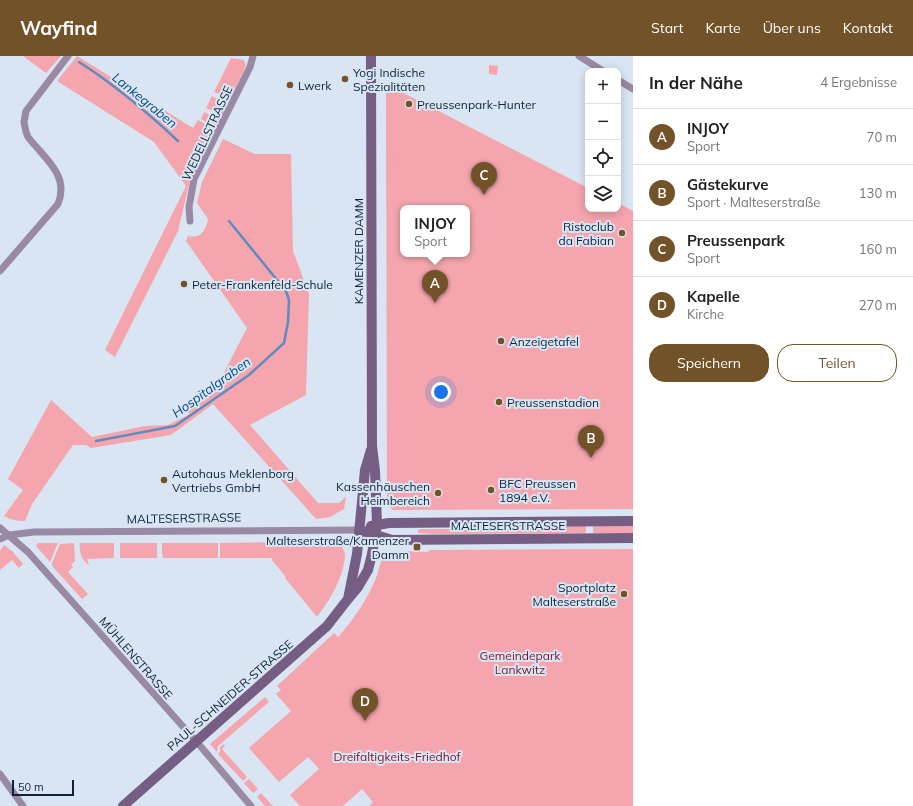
<!DOCTYPE html>
<html lang="de">
<head>
<meta charset="utf-8">
<style>
  :root { --surface:#fff; --page:#f6f6f6; --text:#222; --muted:#767676; --line:#e0e0e0; --accent:#725228 }
  body { margin:0; font-family:Mulish,sans-serif; background:var(--page); color:var(--text) }
  .controls { position:absolute; right:12px; top:12px; display:grid; overflow:hidden; border-radius:8px; box-shadow:0 2px 10px #0003 }
  .controls button { width:36px; height:36px; display:grid; place-items:center; padding:0; border:0; border-bottom:1px solid var(--line); background:var(--surface); color:var(--text); font:20px sans-serif }
  .scale { position:absolute; left:12px; bottom:10px; width:62px; box-sizing:border-box; padding-left:4px; border:2px solid #0d233c; border-top:0; font-size:11px; line-height:14px; white-space:nowrap; color:#0d233c; -webkit-text-stroke:3px #d9e5f2; paint-order:stroke }
  .you { position:absolute; left:441px; top:336px; width:14px; height:14px; margin:-10px; border:3px solid #fff; border-radius:50%; background:#1a73e8; box-shadow:0 0 0 6px #1a73e833 }
  .badge { display:grid; place-items:center; width:26px; height:26px; border-radius:50%; background:var(--accent); color:#fff; font-size:13px; font-weight:700 }
  .pin { position:absolute; translate:-50% -33px; filter:drop-shadow(0 1px 2px #0008) }
  .pin::after { content:''; position:absolute; top:21px; width:14px; height:12px; background:inherit; clip-path:polygon(0 0,100% 0,50% 100%) }
  .popup { position:absolute; left:400px; top:149px; width:70px; height:52px; box-sizing:border-box; display:grid; place-content:center; border-radius:8px; background:var(--surface); filter:drop-shadow(0 1px 3px #0005); font-size:13px; white-space:nowrap; color:var(--muted) }
  .popup b { font-size:15px; color:var(--text) }
  .popup::after { content:''; position:absolute; left:50%; top:100%; margin-left:-8px; border:8px solid transparent; border-top-color:var(--surface) }
  .list { margin:0; padding:0; list-style:none }
  h2 { display:flex; justify-content:space-between; align-items:center; height:52px; margin:0; padding:0 16px; font-size:17px }
  h2 small { font-size:13px; font-weight:400; color:var(--muted) }
  .list li { display:grid; grid-template-columns:26px 1fr auto; gap:12px; align-items:center; box-sizing:border-box; height:56px; padding:0 16px; border-top:1px solid var(--line) }
  .list b { display:block; font-size:15px; white-space:nowrap }
  .list p { margin:0; font-size:13px; white-space:nowrap; color:var(--muted) }
  .list em { font-size:13px; font-style:normal; color:var(--muted) }
  .actions { display:flex; gap:8px; padding:12px 16px }
  .actions a { flex:1; padding:9px 0; border:1px solid var(--accent); border-radius:16px; text-align:center; font-size:14px; color:var(--accent) }
  .actions .main { background:var(--accent); color:#fff }
  .icon { flex:none; width:22px; height:22px; fill:none; stroke:currentColor; stroke-width:2; stroke-linecap:round; stroke-linejoin:round }
  .map { position:relative; flex:none; width:633px; height:750px; overflow:hidden }
  header { display:flex; align-items:center; gap:24px; box-sizing:border-box; height:56px; padding:0 20px; background:var(--accent); color:#fff }
  header strong { font-size:19px }
  nav { display:flex; gap:22px; margin-inline-start:auto; font-size:14px }
  main { display:flex }
  aside { flex:1; background:var(--surface) }
  .map>svg:first-child { display:block }
  .green { fill:#f4a5ad; fill-rule:evenodd }
  .lines { fill:none; stroke-linecap:round; stroke-linejoin:round }
  .stream { stroke:#5e8cc1; stroke-width:2.5 }
  .street { stroke:#9989a3; stroke-width:7 }
  .secondary { stroke:#755d83; stroke-width:10 }
  .poi-dot { fill:#725228; stroke:#d9e5f2; stroke-width:1.5 }
  .labels { text-anchor:middle; dominant-baseline:central; stroke-width:4; stroke-linejoin:round; paint-order:stroke }
  .poi-label { font-size:12px; fill:#0d233c; stroke:#d9e5f2; text-anchor:start }
  .street-label { font-size:12px; fill:#0d233c; stroke:#d9e5f2 }
  .park-label { font-size:12px; fill:#74182d; stroke:#d9e5f2 }
  .water-label { font-size:13px; font-style:italic; fill:#00498a; stroke:#d9e5f2 }
</style>
</head>
<body>
<header>
<strong>Wayfind</strong>
<nav><a>Start</a><a>Karte</a><a>Über uns</a><a>Kontakt</a></nav>
</header>
<main>
<div class="map">
<svg width="633" height="750" viewBox="0 0 633 750">
  <rect width="100%" height="100%" fill="#d9e5f2"/>
  <path class="green" d="M 23,0 L 61,0 L 46,17 Z
    M 77,0 L 193,72 L 198,64 L 215,73 L 191,120 L 178,175 L 115,301 L 105,294 L 186,130 L 154,86 L 57,25 Z
    M 231,2 L 244,4 L 246,10 L 230,43 L 214,36 Z
    M 489,9 L 498,10 L 497,19 L 489,18 Z
    M 386,28 L 588,132 L 588,153 L 618,153 L 618,147 L 633,155 L 633,453 L 393,454 L 387,448 ZM 403,152 L 467,152 L 467,198 L 403,198 Z
    M 212,40 L 228,49 L 222,59 L 206,52 Z
    M 204,56 L 220,64 L 216,71 L 201,63 Z
    M 223,83 L 255,98 L 291,98 L 293,195 L 309,238 L 306,339 L 250,369 L 318,447 L 339,447 L 346,441 L 344,453 L 330,461 L 316,463 L 213,348 L 171,379 L 91,392 L 86,389 L 73,389 L 32,448 L 25,465 C 17,465 11,464 4,460 L 23,434 L 8,423 L 51,344 L 92,381 L 145,370 L 168,369 L 190,358 L 184,353 L 217,330 L 247,272 L 186,185 L 188,180 C 201,183 206,174 208,163 L 197,147 L 202,126 Z
    M 585,469 L 586,471 L 586,475 L 585,477 L 435,478 L 419,477 L 417,475 L 420,473 L 508,473 L 523,470 Z
    M 595,469 L 633,469 L 633,477 L 595,477 L 593,476 L 593,470 Z
    M 309,486 L 340,487 C 342,491 345,495 345,499 C 344,521 330,544 317,561 L 285,522 L 286,521 L 272,504 L 272,502 L 220,502 L 220,487 Z
    M 38,487 L 58,487 L 50,506 L 36,490 Z
    M 74,487 L 75,505 L 71,509 L 73,511 L 68,516 L 88,538 L 82,543 L 53,511 L 52,507 L 60,488 Z
    M 80,487 L 114,487 L 114,502 L 87,503 L 89,509 C 81,504 79,496 80,487 Z
    M 120,487 L 157,487 L 157,502 L 120,502 Z
    M 162,487 L 218,487 L 218,502 L 163,502 L 162,497 Z
    M 4,489 L 12,495 L 23,508 L 19,512 L 12,504 L 0,514 L 0,495 Z
    M 633,493 L 633,750 L 369,750 L 373,746 L 362,733 L 343,750 L 300,750 L 290,739 L 319,713 L 308,701 L 279,726 L 249,692 L 291,655 L 276,638 L 281,634 L 277,630 L 334,577 L 338,581 C 354,563 367,544 376,522 C 380,513 380,499 391,496 C 399,494 418,496 428,496 L 430,494 Z
    M 265,641 L 269,646 L 218,690 L 217,696 L 210,688 Z
    M 224,688 L 225,690 L 222,693 L 247,721 L 243,725 L 218,698 L 220,696 L 220,691 Z
    M 249,723 L 258,733 L 253,737 L 244,727 Z
    M 261,737 L 273,750 L 265,750 L 257,741 Z"/>
  <g class="lines">
    <path class="stream" d="M 79,6 C 115,29 147,56 178,85
      M 96,385 L 175,370 L 249,319 L 284,287 L 288,266 L 289,244 L 286,235 L 229,165"/>
    <path class="street" d="M 579,0 L 603,15
      M 618,24 L 633,33
      M 190,165 L 189,151 L 194,123 L 250,11 L 253,0
      M 0,215 L 58,148 C 70,119 44,102 28,81 L 26,76 L 24,66 L 26,55 L 68,0
      M 0,472 L 28,496 L 202,692 L 251,750
      M 0,483 L 9,479 L 34,476 L 360,474
      M 0,718 L 23,750"/>
    <path class="secondary" d="M 371,470 L 389,467 L 633,465
      M 360,474 L 392,484 L 633,482
      M 348,543 L 357,498 L 365,414 L 371,394
      M 123,750 L 327,570 L 348,543 L 358,531 L 368,514 L 372,498 L 377,468 L 375,415 L 372,390 L 371,0"/>
  </g>
  <g class="poi-dot">
    <circle cx="345" cy="23" r="4"/>
    <circle cx="290" cy="29" r="4"/>
    <circle cx="409" cy="48" r="4"/>
    <circle cx="622" cy="177" r="4"/>
    <circle cx="184" cy="228" r="4"/>
    <circle cx="501" cy="285" r="4"/>
    <circle cx="499" cy="346" r="4"/>
    <circle cx="164" cy="424" r="4"/>
    <circle cx="491" cy="434" r="4"/>
    <circle cx="438" cy="437" r="4"/>
    <rect x="413" y="487" width="8" height="8" rx="2"/>
    <circle cx="624" cy="538" r="4"/>
  </g>
  <g class="labels">
    <g class="poi-label">
      <text x="353" y="16">Yogi Indische<tspan x="353" dy="14">Spezialitäten</tspan></text>
      <text x="298" y="29">Lwerk</text>
      <text x="417" y="48">Preussenpark-Hunter</text>
      <text x="614" y="170" text-anchor="end">Ristoclub<tspan x="614" dy="14">da Fabian</tspan></text>
      <text x="192" y="228">Peter-Frankenfeld-Schule</text>
      <text x="509" y="285">Anzeigetafel</text>
      <text x="507" y="346">Preussenstadion</text>
      <text x="172" y="417">Autohaus Meklenborg<tspan x="172" dy="14">Vertriebs GmbH</tspan></text>
      <text x="499" y="427">BFC Preussen<tspan x="499" dy="14">1894 e.V.</tspan></text>
      <text x="430" y="430" text-anchor="end">Kassenhäuschen<tspan x="430" dy="14">Heimbereich</tspan></text>
      <text x="409" y="484" text-anchor="end">Malteserstraße/Kamenzer<tspan x="409" dy="14">Damm</tspan></text>
      <text x="616" y="531" text-anchor="end">Sportplatz<tspan x="616" dy="14">Malteserstraße</tspan></text>
    </g>
    <g class="street-label">
      <text transform="translate(207 77) rotate(-65)">WEDELLSTRASSE</text>
      <text transform="translate(358 195) rotate(-90)">KAMENZER DAMM</text>
      <text transform="translate(184 462) rotate(-1)">MALTESERSTRASSE</text>
      <text x="508" y="469">MALTESERSTRASSE</text>
      <text transform="translate(136 602) rotate(49)">MÜHLENSTRASSE</text>
      <text transform="translate(230 639) rotate(-41)">PAUL-SCHNEIDER-STRASSE</text>
    </g>
    <g class="park-label">
      <text x="520" y="599">Gemeindepark<tspan x="520" dy="14">Lankwitz</tspan></text>
      <text x="397" y="700">Dreifaltigkeits-Friedhof</text>
    </g>
    <g class="water-label">
      <text transform="translate(145 44) rotate(39)">Lankegraben</text>
      <text transform="translate(211 331) rotate(-36)">Hospitalgraben</text>
    </g>
  </g>
</svg>
<div class="controls">
<button>+</button>
<button>−</button>
<button><svg class="icon" aria-label="locate" viewBox="0 0 24 24"><circle cx="12" cy="12" r="6"/><path d="M12 2v4M12 18v4M2 12h4M18 12h4"/></svg></button>
<button><svg class="icon" aria-label="layers" viewBox="0 0 24 24"><path d="M12 4l9 5-9 5-9-5zM3 14l9 5 9-5"/></svg></button>
</div>
<div class="scale">50 m</div>
<div class="you"></div>
<div class="pin badge" style="left:435px;top:247px">A</div>
<div class="popup"><b>INJOY</b>Sport</div>
<div class="pin badge" style="left:591px;top:402px">B</div>
<div class="pin badge" style="left:484px;top:139px">C</div>
<div class="pin badge" style="left:365px;top:665px">D</div>
</div>
<aside>
<h2>In der Nähe<small>4 Ergebnisse</small></h2>
<ul class="list">
<li><span class="badge">A</span><div><b>INJOY</b><p>Sport</p></div><em>70 m</em></li>
<li><span class="badge">B</span><div><b>Gästekurve</b><p>Sport · Malteserstraße</p></div><em>130 m</em></li>
<li><span class="badge">C</span><div><b>Preussenpark</b><p>Sport</p></div><em>160 m</em></li>
<li><span class="badge">D</span><div><b>Kapelle</b><p>Kirche</p></div><em>270 m</em></li>
</ul>
<div class="actions"><a class="main">Speichern</a><a>Teilen</a></div>
</aside>
</main>
</body>
</html>
